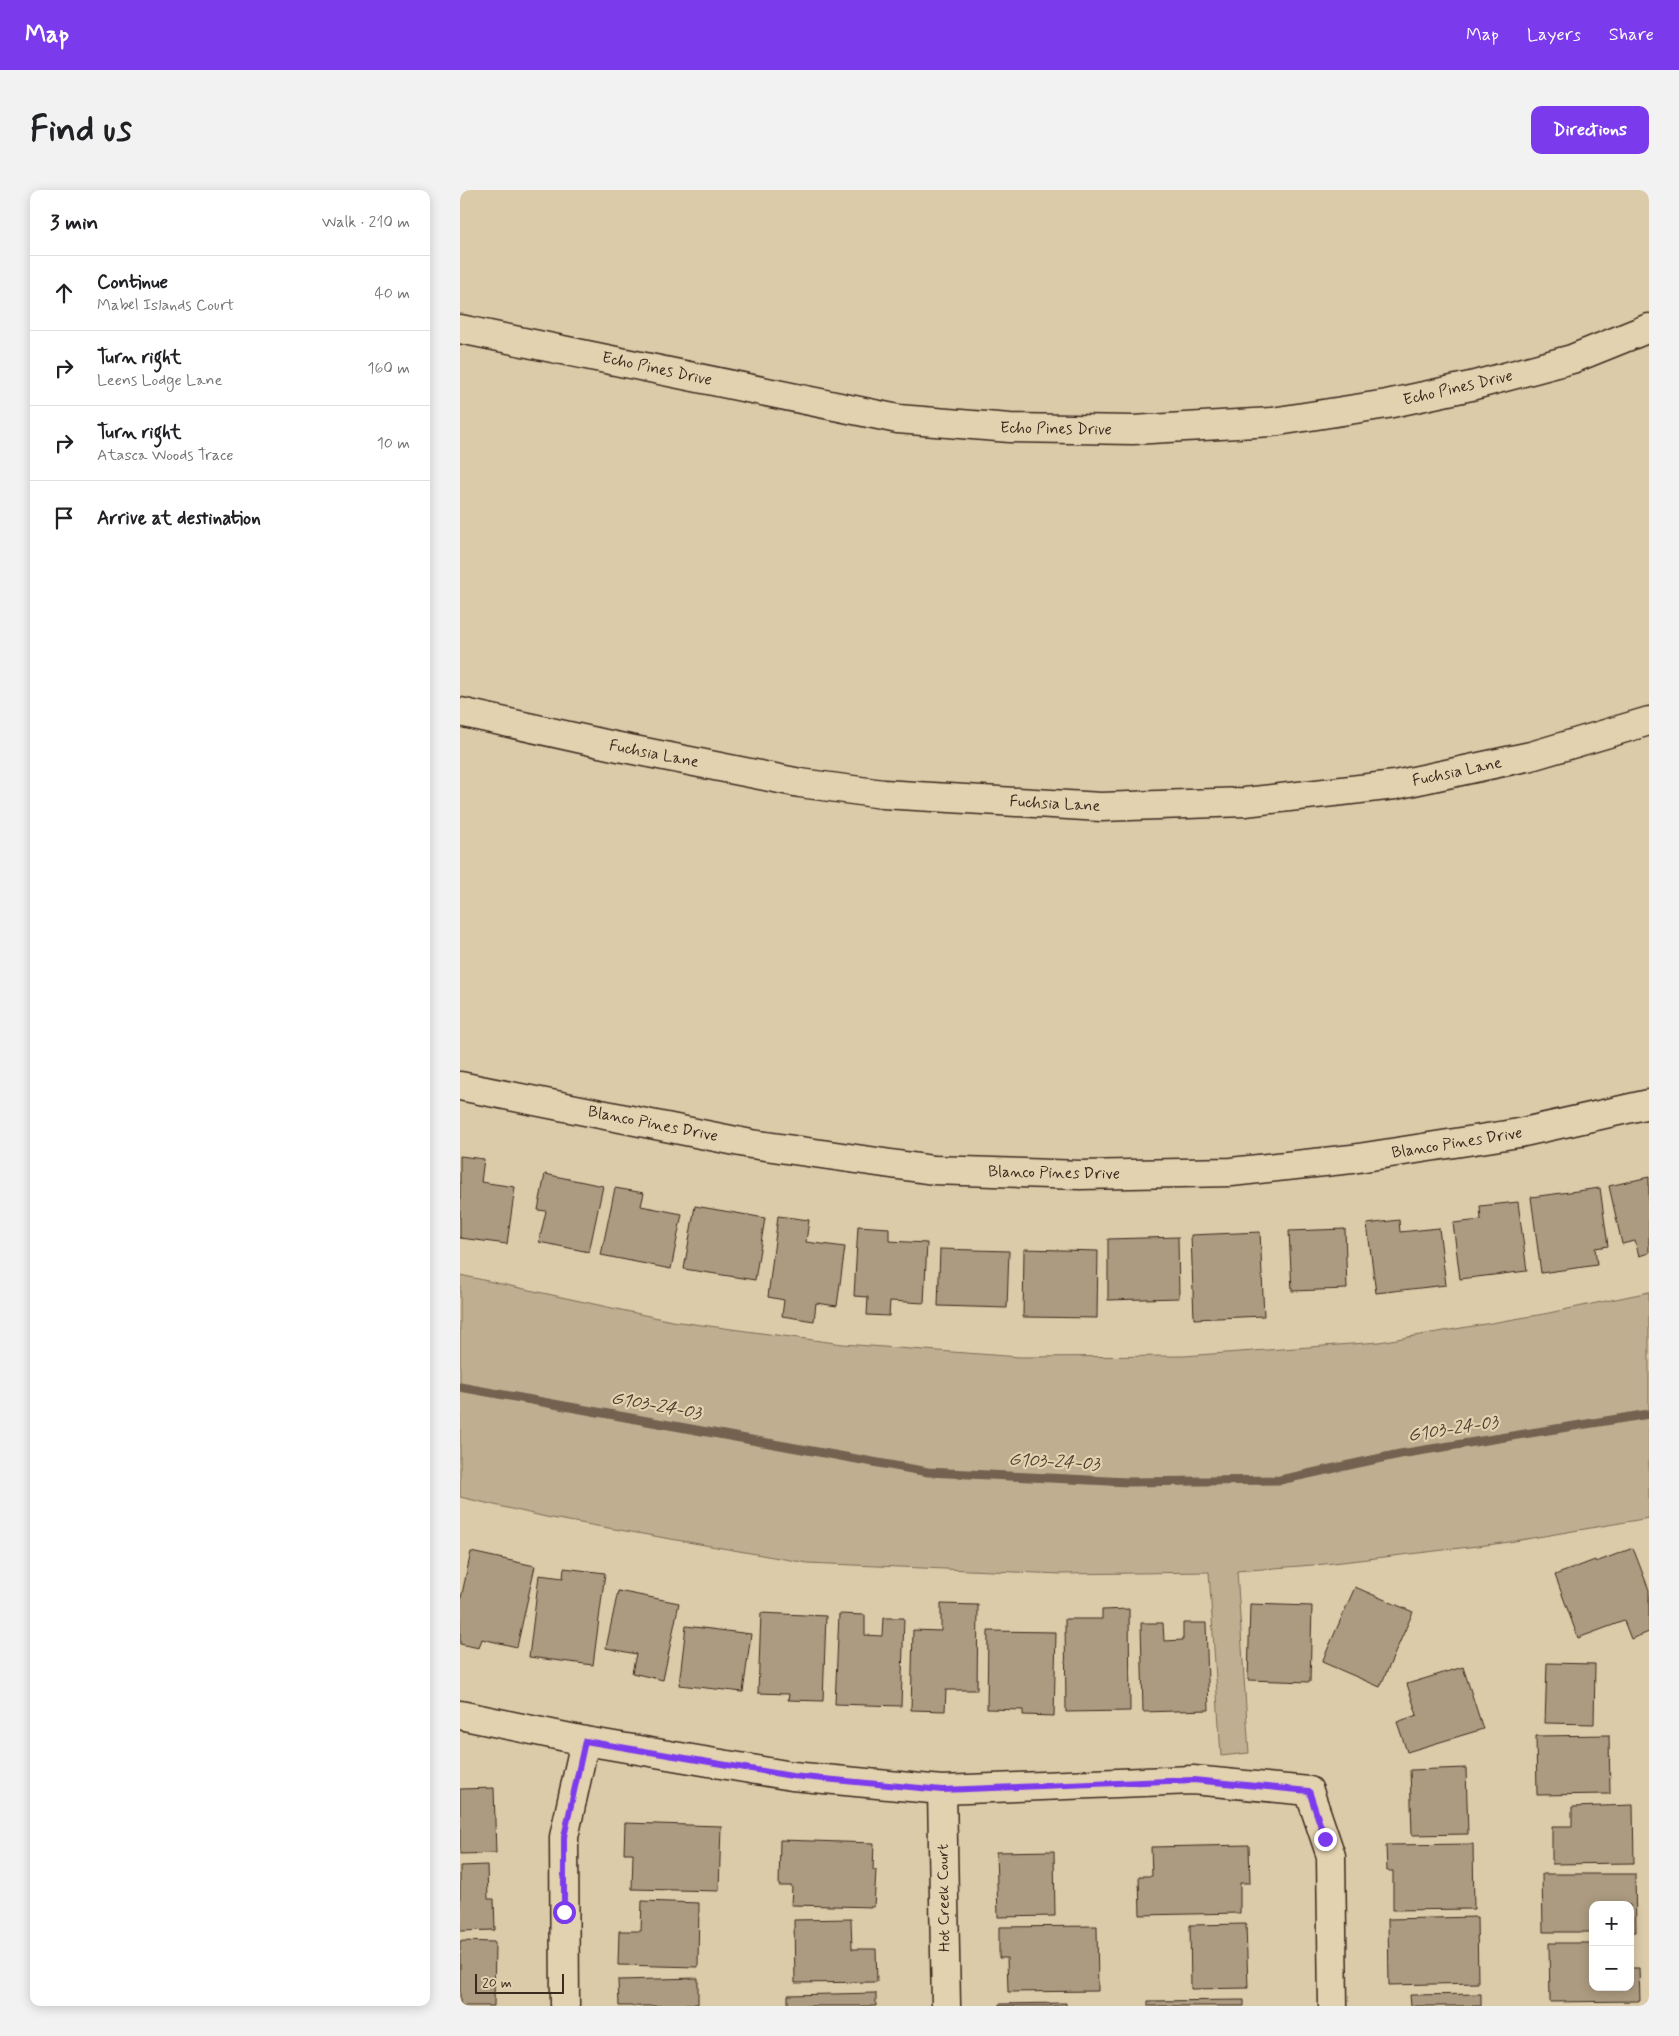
<!DOCTYPE html>
<html lang="en">
<head>
<meta charset="utf-8">
<style>
  :root { --surface:#fff; --page:#f2f2f2; --text:#202124; --muted:#757577; --line:#e0e0e0; --accent:#7c3aed }
  body { margin:0; font-family:Mynerve,sans-serif; background:var(--page); color:var(--text) }
  .controls { position:absolute; right:15px; bottom:15px; display:grid; overflow:hidden; border-radius:10px; box-shadow:0 2px 12px #0003 }
  .controls button { width:45px; height:45px; display:grid; place-items:center; padding:0; border:0; border-bottom:1px solid var(--line); background:var(--surface); color:var(--text); font:25px sans-serif }
  .scale { position:absolute; left:15px; bottom:12px; width:89px; box-sizing:border-box; padding-left:5px; border:2px solid #3b2a1e; border-top:0; font-size:14px; line-height:18px; white-space:nowrap; color:#3b2a1e; -webkit-text-stroke:4px #e3d2af; paint-order:stroke }
  .stop { position:absolute; width:15px; height:15px; margin:-11px; border:4px solid #7c3aed; border-radius:50%; background:#fff }
  .stop.end { background:#7c3aed; border-color:#fff; box-shadow:0 1px 5px #0008 }
  .list { margin:0; padding:0; list-style:none }
  h2 { display:flex; justify-content:space-between; align-items:center; height:65px; margin:0; padding:0 20px; font-size:21px }
  h2 small { font-size:16px; font-weight:400; color:var(--muted) }
  .list li { display:grid; grid-template-columns:32px 1fr auto; gap:15px; align-items:center; box-sizing:border-box; height:75px; padding:0 20px; border-top:1px solid var(--line) }
  .list b { display:block; font-size:19px; white-space:nowrap }
  .list p { margin:0; font-size:16px; white-space:nowrap; color:var(--muted) }
  .list em { font-size:16px; font-style:normal; color:var(--muted) }
  .icon { flex:none; width:28px; height:28px; fill:none; stroke:currentColor; stroke-width:2; stroke-linecap:round; stroke-linejoin:round }
  .map { position:relative; flex:none; width:1189px; height:1816px; overflow:hidden; border-radius:10px }
  header { display:flex; align-items:center; gap:30px; box-sizing:border-box; height:70px; padding:0 25px; background:var(--accent); color:#fff }
  header strong { font-size:24px }
  nav { display:flex; gap:28px; margin-inline-start:auto; font-size:18px }
  .intro { display:flex; align-items:center; justify-content:space-between; box-sizing:border-box; height:120px; padding:0 30px }
  h1 { margin:0; font-size:35px }
  .button { padding:12px 22px; border-radius:10px; background:var(--accent); color:#fff; font-size:18px; font-weight:700 }
  main { display:flex; gap:30px; padding:0 30px }
  aside { flex:1; background:var(--surface); border-radius:10px; box-shadow:0 2px 12px #0003 }
  .map>svg:first-child { display:block }
  .green { fill:#bfae90; stroke:#7d6c57 }
  .lines { fill:none; stroke-linecap:round; stroke-linejoin:round }
  .stream { stroke:#73624f; stroke-width:9 }
  .building { fill:#ac9b80; stroke:#3b2a1e }
  .street-casing { stroke:#3b2a1e; stroke-width:31 }
  .street { stroke:#e3d2af; stroke-width:28 }
  .route { stroke:#7c3aed; stroke-width:6 }
  .labels { text-anchor:middle; dominant-baseline:central; stroke-width:4.5; stroke-linejoin:round; paint-order:stroke }
  .street-label { font-size:16px; fill:#3b2a1e; stroke:#e3d2af }
  .water-label { font-size:18px; font-style:italic; fill:#524132; stroke:#e3d2af }
</style>
</head>
<body>
<header>
<strong>Map</strong>
<nav><a>Map</a><a>Layers</a><a>Share</a></nav>
</header>
<div class="intro"><h1>Find us</h1><a class="button">Directions</a></div>
<main>
<aside>
<h2>3 min<small>Walk · 210 m</small></h2>
<ul class="list">
<li><svg class="icon" aria-label="ahead" viewBox="0 0 24 24"><path d="M12 20V5M6 11l6-6 6 6"/></svg><div><b>Continue</b><p>Mabel Islands Court</p></div><em>40 m</em></li>
<li><svg class="icon" aria-label="right" viewBox="0 0 24 24"><path d="M7 20v-9h11M14 6l5 5-5 5"/></svg><div><b>Turn right</b><p>Leens Lodge Lane</p></div><em>160 m</em></li>
<li><svg class="icon" aria-label="right" viewBox="0 0 24 24"><path d="M7 20v-9h11M14 6l5 5-5 5"/></svg><div><b>Turn right</b><p>Atasca Woods Trace</p></div><em>10 m</em></li>
<li><svg class="icon" aria-label="arrive" viewBox="0 0 24 24"><path d="M6 21V4h12l-3 4 3 4H6"/></svg><div><b>Arrive at destination</b></div></li>
</ul>
</aside>
<div class="map">
<svg width="1189" height="1816" viewBox="0 0 1189 1816">
  <rect width="100%" height="100%" fill="#dccba9"/>
  <filter id="ink" filterUnits="userSpaceOnUse"><feTurbulence type="fractalNoise" baseFrequency=".02" numOctaves="2"/><feDisplacementMap in="SourceGraphic" scale="10" xChannelSelector="R" yChannelSelector="G"/><feConvolveMatrix kernelMatrix="1 2 1 2 8 2 1 2 1" color-interpolation-filters="sRGB"/></filter>
  <g filter="url(#ink)">
    <path class="green" d="M 0,1085 L 212,1131 L 383,1154 L 560,1167 L 724,1166 L 919,1152 L 1084,1124 L 1189,1102 L 1189,1328 L 1043,1353 L 865,1374 L 777,1381 L 789,1563 L 761,1566 L 749,1382 L 601,1384 L 347,1373 L 86,1327 L 0,1307 Z"/>
    <g class="lines">
      <path class="stream" d="M 0,1197 L 468,1282 L 668,1292 L 820,1290 L 940,1264 L 1189,1224"/>
    </g>
    <path class="building" d="M 0,966 L 24,969 L 21,992 L 55,997 L 47,1054 L 0,1048 Z
      M 85,984 L 143,996 L 129,1062 L 79,1052 L 86,1021 L 78,1020 Z
      M 1189,987 L 1189,1063 L 1179,1066 L 1175,1051 L 1162,1054 L 1149,996 Z
      M 155,998 L 184,1003 L 181,1016 L 222,1024 L 211,1079 L 141,1065 Z
      M 1140,998 L 1148,1056 L 1135,1058 L 1137,1075 L 1081,1083 L 1071,1007 Z
      M 1058,1012 L 1067,1081 L 1000,1089 L 993,1033 L 1021,1030 L 1020,1016 Z
      M 235,1016 L 305,1028 L 295,1090 L 224,1079 Z
      M 318,1026 L 349,1030 L 346,1052 L 385,1057 L 377,1116 L 356,1113 L 354,1131 L 322,1126 L 324,1110 L 308,1107 Z
      M 939,1030 L 940,1042 L 979,1038 L 986,1095 L 916,1103 L 907,1034 Z
      M 398,1036 L 429,1038 L 429,1051 L 467,1053 L 464,1113 L 430,1111 L 429,1126 L 407,1125 L 408,1107 L 394,1106 Z
      M 885,1039 L 887,1099 L 832,1101 L 829,1041 Z
      M 800,1042 L 804,1126 L 734,1129 L 731,1045 Z
      M 718,1047 L 719,1108 L 648,1110 L 648,1049 Z
      M 480,1059 L 549,1061 L 547,1118 L 478,1116 Z
      M 564,1059 L 638,1061 L 637,1128 L 563,1127 Z
      M 1173,1358 L 1189,1400 L 1189,1442 L 1171,1449 L 1164,1431 L 1118,1448 L 1095,1385 L 1135,1370 L 1136,1372 Z
      M 11,1362 L 75,1376 L 57,1457 L 22,1449 L 19,1458 L 0,1454 L 0,1413 Z
      M 104,1378 L 145,1383 L 133,1475 L 69,1467 L 79,1385 L 103,1388 Z
      M 895,1397 L 953,1422 L 920,1497 L 862,1472 Z
      M 158,1401 L 219,1413 L 203,1490 L 172,1483 L 176,1464 L 146,1458 Z
      M 481,1414 L 518,1415 L 517,1500 L 486,1500 L 485,1521 L 451,1520 L 453,1440 L 481,1441 Z
      M 790,1414 L 852,1416 L 850,1492 L 788,1490 Z
      M 669,1419 L 670,1521 L 606,1522 L 605,1429 L 642,1429 L 642,1420 Z
      M 301,1423 L 366,1426 L 363,1511 L 328,1510 L 329,1504 L 298,1503 Z
      M 379,1424 L 405,1425 L 405,1445 L 422,1446 L 423,1428 L 444,1428 L 441,1516 L 375,1514 Z
      M 681,1433 L 703,1433 L 704,1451 L 723,1450 L 723,1433 L 746,1433 L 749,1520 L 683,1522 Z
      M 226,1436 L 291,1444 L 283,1502 L 219,1495 Z
      M 528,1441 L 596,1442 L 594,1526 L 563,1525 L 563,1520 L 527,1519 Z
      M 1087,1473 L 1135,1474 L 1134,1534 L 1085,1533 Z
      M 1003,1477 L 1023,1539 L 947,1562 L 937,1532 L 957,1525 L 947,1494 Z
      M 1149,1545 L 1150,1604 L 1077,1605 L 1076,1546 Z
      M 1006,1578 L 1008,1644 L 952,1645 L 950,1580 Z
      M 34,1598 L 36,1663 L 0,1664 L 0,1599 Z
      M 1173,1615 L 1174,1673 L 1092,1674 L 1092,1636 L 1112,1636 L 1112,1617 Z
      M 165,1633 L 261,1636 L 259,1701 L 172,1699 L 173,1663 L 164,1663 Z
      M 320,1650 L 414,1653 L 413,1680 L 416,1680 L 414,1717 L 331,1715 L 332,1696 L 319,1696 Z
      M 1013,1654 L 1014,1719 L 933,1720 L 933,1681 L 927,1681 L 926,1655 Z
      M 789,1655 L 790,1693 L 780,1693 L 780,1723 L 680,1725 L 679,1686 L 692,1686 L 691,1657 Z
      M 594,1661 L 595,1726 L 538,1727 L 536,1662 Z
      M 27,1675 L 28,1709 L 34,1709 L 35,1740 L 0,1741 L 0,1676 Z
      M 1082,1684 L 1175,1684 L 1176,1742 L 1170,1742 L 1170,1715 L 1133,1715 L 1133,1742 L 1083,1742 Z
      M 182,1711 L 239,1713 L 238,1777 L 158,1775 L 159,1741 L 181,1741 Z
      M 1017,1727 L 1018,1793 L 929,1795 L 928,1729 Z
      M 391,1729 L 392,1759 L 416,1759 L 417,1792 L 335,1793 L 334,1730 Z
      M 786,1734 L 788,1798 L 731,1799 L 730,1735 Z
      M 637,1736 L 638,1801 L 548,1802 L 547,1768 L 539,1768 L 539,1737 Z
      M 0,1751 L 35,1752 L 34,1816 L 0,1816 Z
      M 1089,1753 L 1133,1753 L 1133,1797 L 1170,1797 L 1170,1778 L 1179,1778 L 1180,1811 L 1090,1812 Z
      M 238,1788 L 238,1814 L 225,1814 L 225,1816 L 159,1816 L 158,1790 Z
      M 416,1803 L 416,1816 L 328,1816 L 328,1805 Z
      M 1021,1804 L 1021,1816 L 951,1816 L 950,1805 Z
      M 784,1810 L 784,1816 L 688,1816 L 688,1811 Z
      M 606,1813 L 606,1816 L 539,1816 L 539,1814 Z"/>
    <g class="lines">
      <defs>
        <path id="street" d="M 0,139 L 438,229 L 550,238 L 673,240 L 812,232 L 927,214 L 1011,196 L 1112,169 L 1189,138
          M 0,522 L 154,556 L 340,593 L 423,604 L 641,617 L 785,612 L 935,595 L 1071,566 L 1189,531
          M 0,896 L 291,954 L 473,980 L 620,985 L 771,982 L 892,969 L 1059,943 L 1189,914
          M 0,1525 L 125,1551 L 332,1586 L 482,1600 L 733,1590 L 849,1601 L 871,1666 L 873,1816
          M 482,1600 L 486,1816
          M 105,1816 L 104,1647 L 125,1551"/>
      </defs>
      <use href="#street" class="street-casing"/>
      <use href="#street" class="street"/>
    </g>
  </g>
  <g class="lines" filter="url(#ink)">
    <path class="route" d="M 104,1722 L 104,1647 L 125,1551 L 332,1586 L 482,1600 L 733,1590 L 849,1601 L 865,1649"/>
  </g>
  <g class="labels">
    <g class="street-label">
      <text transform="translate(197 179) rotate(12)">Echo Pines Drive</text>
      <text transform="translate(998 198) rotate(-13)">Echo Pines Drive</text>
      <text transform="translate(596 239) rotate(1)">Echo Pines Drive</text>
      <text transform="translate(194 564) rotate(11)">Fuchsia Lane</text>
      <text transform="translate(997 582) rotate(-12)">Fuchsia Lane</text>
      <text transform="translate(595 614) rotate(3)">Fuchsia Lane</text>
      <text transform="translate(193 934) rotate(11)">Blanco Pines Drive</text>
      <text transform="translate(997 953) rotate(-9)">Blanco Pines Drive</text>
      <text transform="translate(594 983) rotate(1)">Blanco Pines Drive</text>
      <text transform="translate(484 1708) rotate(-91)">Hot Creek Court</text>
    </g>
    <g class="water-label">
      <text transform="translate(196 1216) rotate(10)">G103-24-03</text>
      <text transform="translate(993 1239) rotate(-9)">G103-24-03</text>
      <text transform="translate(594 1272) rotate(3)">G103-24-03</text>
    </g>
  </g>
</svg>
<div class="controls">
<button>+</button>
<button>−</button>
</div>
<div class="scale">20 m</div>
<div class="stop" style="left:104px;top:1722px"></div>
<div class="stop end" style="left:865px;top:1649px"></div>
</div>
</main>
</body>
</html>
